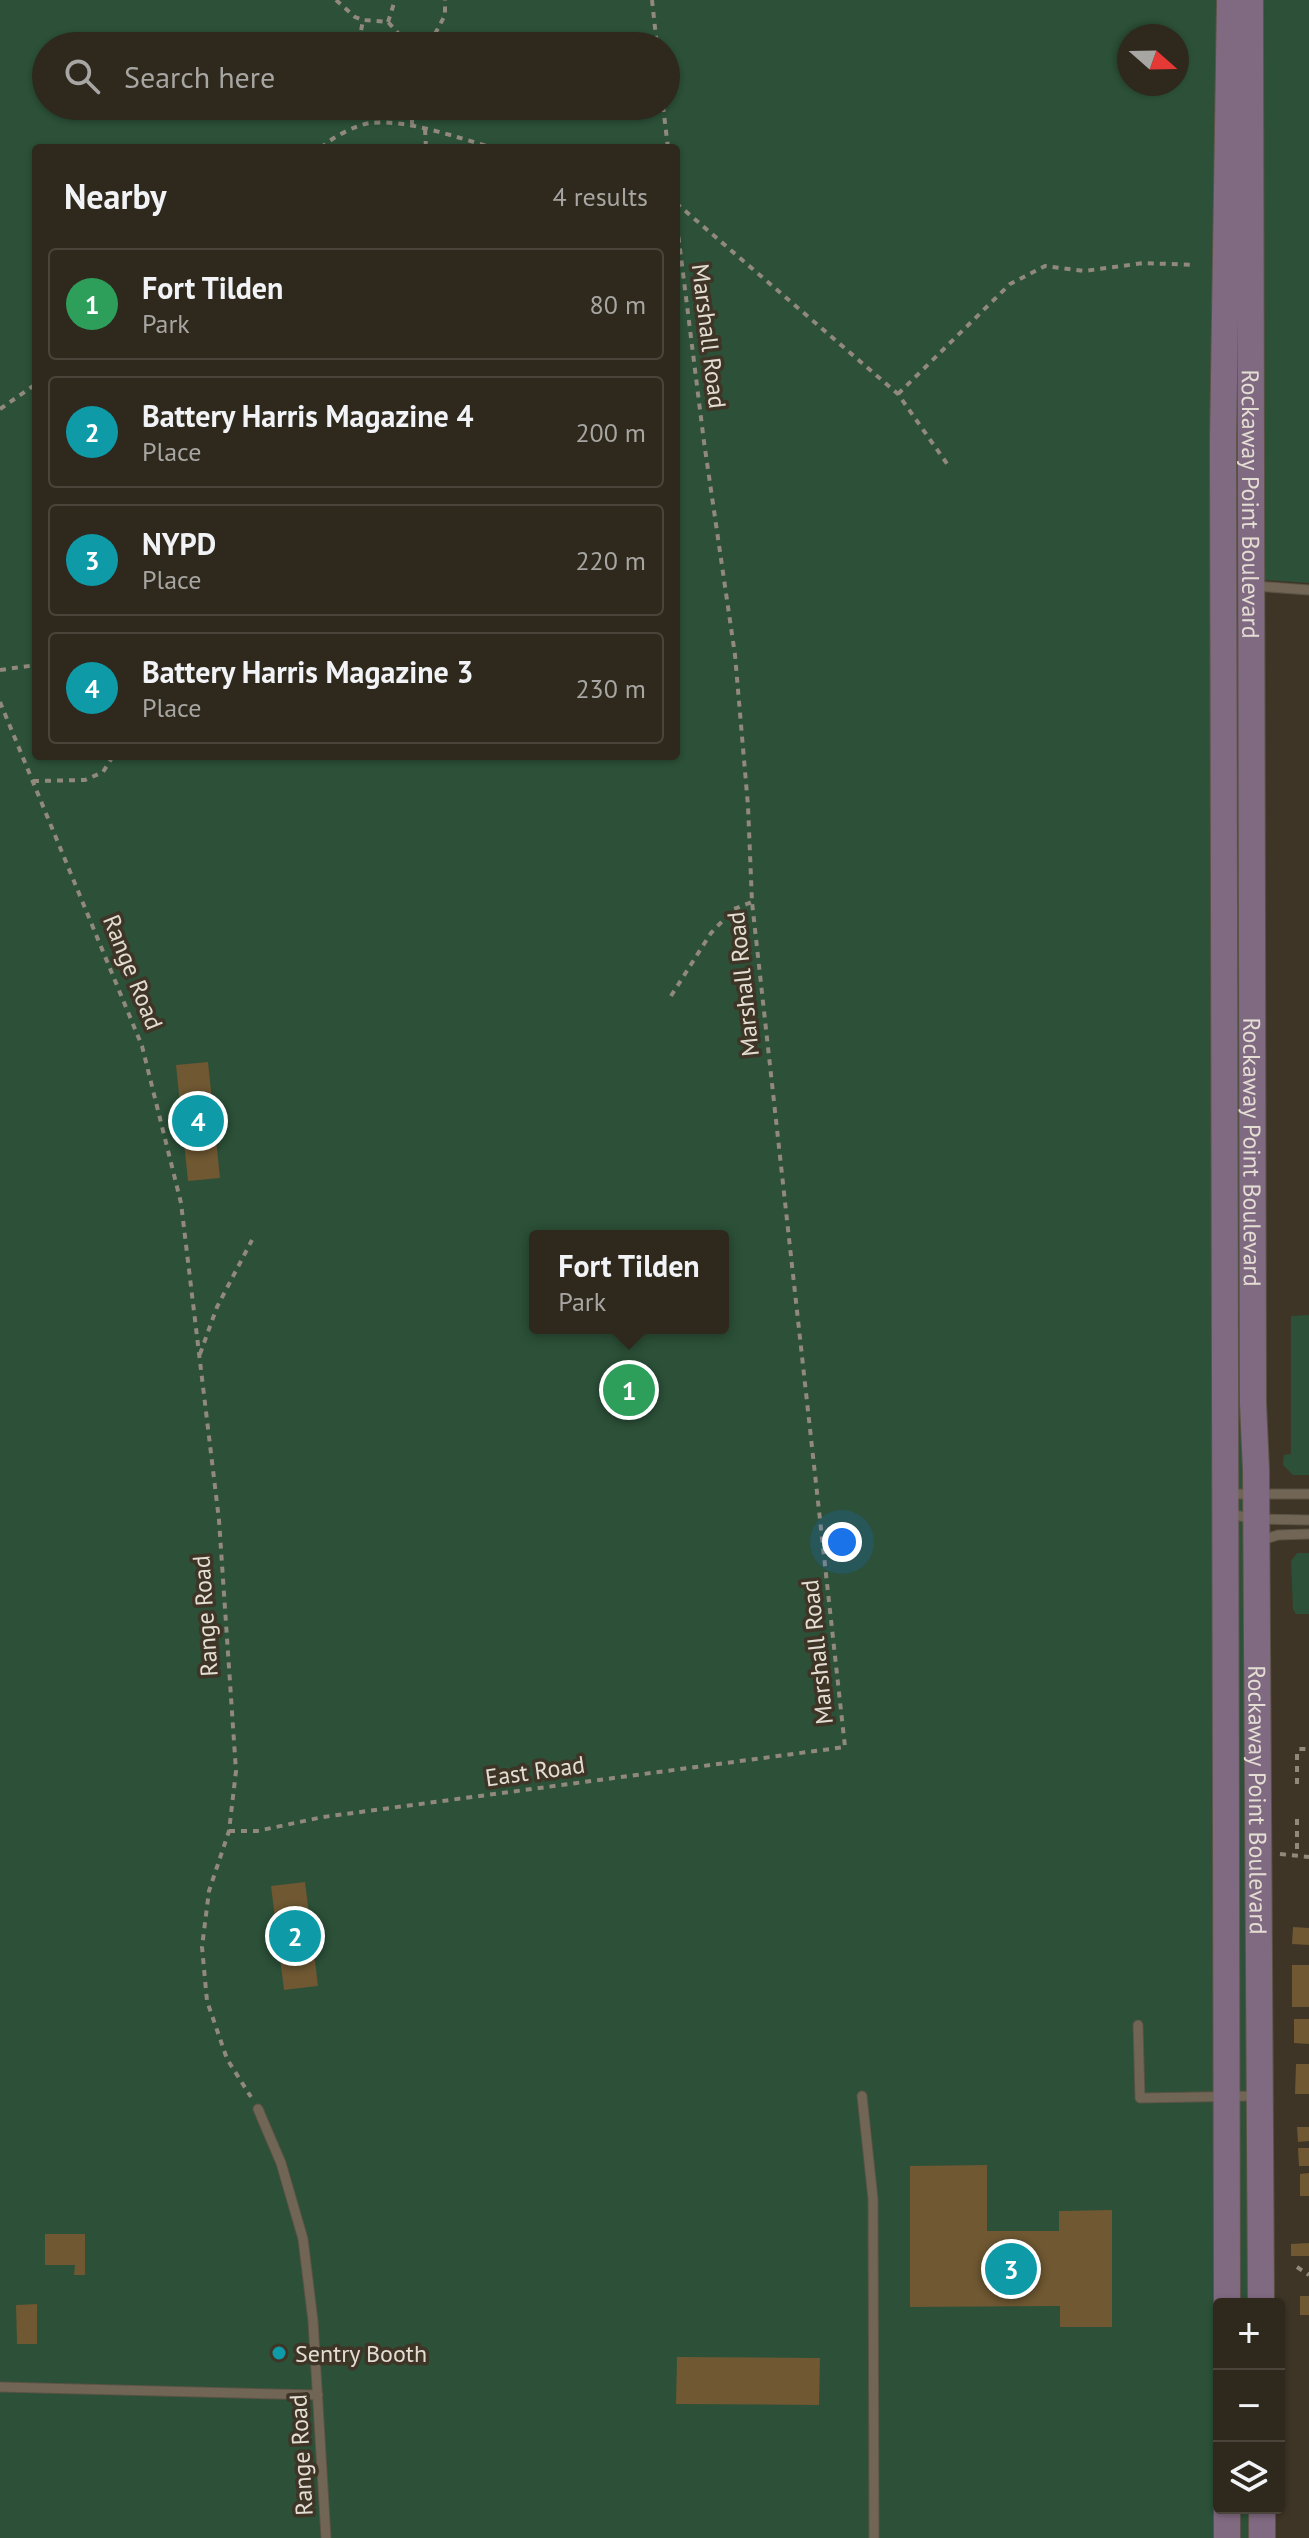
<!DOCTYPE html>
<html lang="en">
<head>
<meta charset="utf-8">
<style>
  :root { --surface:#2f281c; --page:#373025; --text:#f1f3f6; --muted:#a7a6a3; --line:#4a443b; --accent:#db2777 }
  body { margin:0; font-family:"PT Sans",sans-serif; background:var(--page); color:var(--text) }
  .controls { position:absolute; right:24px; bottom:24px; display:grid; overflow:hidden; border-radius:8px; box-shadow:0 2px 6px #0004 }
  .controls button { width:72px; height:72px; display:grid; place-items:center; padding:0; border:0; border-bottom:2px solid var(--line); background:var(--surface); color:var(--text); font:40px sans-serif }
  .compass { position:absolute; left:1117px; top:24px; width:72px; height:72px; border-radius:50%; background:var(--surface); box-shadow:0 2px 6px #0004; rotate:110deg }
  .you { position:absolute; left:842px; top:1542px; width:28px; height:28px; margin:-20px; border:6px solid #fff; border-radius:50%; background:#1a73e8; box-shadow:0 0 0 12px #1a73e833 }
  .badge { display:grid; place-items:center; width:52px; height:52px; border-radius:50%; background:var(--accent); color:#fff; font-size:26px; font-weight:700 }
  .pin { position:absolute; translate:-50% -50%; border:4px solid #fff; box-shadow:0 2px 8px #0006 }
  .popup { position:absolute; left:529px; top:1230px; width:200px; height:104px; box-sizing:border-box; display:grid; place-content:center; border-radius:8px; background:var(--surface); filter:drop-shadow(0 2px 6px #0005); font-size:26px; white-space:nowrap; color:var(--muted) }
  .popup b { font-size:30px; color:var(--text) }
  .popup::after { content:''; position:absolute; left:50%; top:100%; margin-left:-16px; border:16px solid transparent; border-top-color:var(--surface) }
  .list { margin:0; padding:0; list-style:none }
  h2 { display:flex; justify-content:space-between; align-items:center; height:104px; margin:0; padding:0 32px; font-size:34px }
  h2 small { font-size:26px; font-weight:400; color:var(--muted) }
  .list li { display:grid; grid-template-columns:52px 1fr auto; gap:24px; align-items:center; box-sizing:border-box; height:112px; margin:0 16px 16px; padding:0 16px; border:2px solid var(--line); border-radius:8px }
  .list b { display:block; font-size:30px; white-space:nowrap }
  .list p { margin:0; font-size:26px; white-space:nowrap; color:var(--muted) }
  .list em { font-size:26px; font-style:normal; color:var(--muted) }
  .icon { flex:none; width:44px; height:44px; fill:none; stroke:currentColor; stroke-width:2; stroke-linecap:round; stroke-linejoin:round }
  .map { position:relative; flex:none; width:1309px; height:2538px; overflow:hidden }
  .search { position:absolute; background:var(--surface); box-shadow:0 2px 6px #0004; left:32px; top:32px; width:648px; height:88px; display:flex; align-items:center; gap:20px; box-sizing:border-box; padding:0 28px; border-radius:44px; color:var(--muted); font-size:30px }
  .panel { position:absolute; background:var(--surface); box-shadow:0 2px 6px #0004; left:32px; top:144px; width:648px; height:616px; border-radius:8px }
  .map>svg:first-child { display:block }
  .green { fill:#2c5038; fill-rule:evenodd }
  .building { fill:#6f5832 }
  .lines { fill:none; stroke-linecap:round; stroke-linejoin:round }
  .lane-casing { stroke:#5b5345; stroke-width:11 }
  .secondary-casing { stroke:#5b5345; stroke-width:28 }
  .path { stroke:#91897c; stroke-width:4; stroke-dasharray:6 6; stroke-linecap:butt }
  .lane { stroke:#716656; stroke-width:9 }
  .secondary { stroke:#806a82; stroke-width:26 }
  .culture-dot { fill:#0f9aa8; stroke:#3f3526; stroke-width:3 }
  .labels { text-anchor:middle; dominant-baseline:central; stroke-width:7; stroke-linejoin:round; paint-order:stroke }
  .street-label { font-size:24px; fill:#e3ddd3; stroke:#3f3526 }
  .poi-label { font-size:24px; fill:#e3ddd3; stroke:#3f3526; text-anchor:start }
</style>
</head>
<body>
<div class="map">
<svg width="1309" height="2538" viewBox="0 0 1309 2538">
  <rect width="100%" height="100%" fill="#3f3526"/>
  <path class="green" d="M 0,0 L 1309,0 L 1309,583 L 1252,579 L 1261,2304 L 1219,2304 L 1219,2508 L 1262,2508 L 1262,2538 L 0,2538 ZM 1129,36 L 1177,36 L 1177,84 L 1129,84 ZM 46,46 L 666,46 L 666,106 L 46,106 ZM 36,148 L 676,148 L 676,756 L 36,756 ZM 535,1236 L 723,1236 L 723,1328 L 535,1328 Z
    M 1309,1315 L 1309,1475 L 1293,1475 L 1283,1465 L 1284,1455 L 1291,1454 L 1291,1316 Z
    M 1297,1553 L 1309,1553 L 1309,1614 L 1296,1614 L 1293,1609 L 1291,1561 Z"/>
  <path class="building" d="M 208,1062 L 220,1178 L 188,1181 L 176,1065 Z
    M 305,1882 L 318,1986 L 284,1990 L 271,1886 Z
    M 1293,1927 L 1309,1928 L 1309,1945 L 1292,1944 Z
    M 1292,1965 L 1309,1965 L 1309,2007 L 1292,2007 Z
    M 1294,2019 L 1309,2019 L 1309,2044 L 1294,2043 Z
    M 1296,2064 L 1309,2064 L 1309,2094 L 1295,2094 Z
    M 1297,2127 L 1309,2127 L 1309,2141 L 1298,2142 Z
    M 1298,2148 L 1309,2148 L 1309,2166 L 1299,2166 Z
    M 987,2165 L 987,2231 L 1059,2231 L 1059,2211 L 1112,2210 L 1112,2327 L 1060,2327 L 1060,2306 L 910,2307 L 910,2166 Z
    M 1309,2173 L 1309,2196 L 1300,2196 L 1300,2174 Z
    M 45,2234 L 85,2234 L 85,2275 L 74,2275 L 75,2265 L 45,2265 Z
    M 1309,2243 L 1309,2256 L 1291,2256 L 1291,2244 Z
    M 1300,2296 L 1309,2296 L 1309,2315 L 1300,2315 Z
    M 37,2304 L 37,2344 L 17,2344 L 16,2305 Z
    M 677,2357 L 820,2358 L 819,2405 L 676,2404 Z"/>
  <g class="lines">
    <defs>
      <path id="lane" d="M 1255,586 L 1309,590
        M 1228,1494 L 1309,1494
        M 1229,1514 L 1256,1519 L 1309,1520
        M 1259,1541 L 1278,1535 L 1309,1534
        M 1138,2025 L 1140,2098 L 1255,2096
        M 862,2096 L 873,2199 L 874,2538
        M 258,2109 L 281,2163 L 303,2239 L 313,2321 L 326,2538
        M 0,2387 L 318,2395"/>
      <g id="secondary">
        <path id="s1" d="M 1250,0 L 1253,1403 L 1256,1470 L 1261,2304"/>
        <path d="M 1227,2304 L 1223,442 L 1230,0"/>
        <path d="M 1227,2508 L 1227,2538"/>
        <path d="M 1262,2508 L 1262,2538"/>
      </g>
    </defs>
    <use href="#lane" class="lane-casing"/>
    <use href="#secondary" class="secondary-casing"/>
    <path class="path" d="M 336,0 L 355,17 L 363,20
      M 652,0 L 657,46
      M 388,22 L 395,0
      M 435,34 L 445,15 L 445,0
      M 359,42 L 363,20 L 388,22 L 407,43
      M 406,44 C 427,36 450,31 469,46
      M 412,106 L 412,126
      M 663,106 L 668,148
      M 425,129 L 426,148
      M 321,148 C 331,138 357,124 371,123 C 409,119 457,138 494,148
      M 676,203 L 898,394 L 950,468
      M 898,394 L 1010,284 L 1045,266 L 1084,271 L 1144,263 L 1194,265
      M 0,409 L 36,384
      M 0,670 L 36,665
      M 0,702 L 142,1046 L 181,1203 L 219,1520 L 236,1771 L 229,1831 L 209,1891 L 202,1947 L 207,2001 L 227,2059 L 251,2097
      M 33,781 L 85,780 L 103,772 L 113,756
      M 671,996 L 711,933 L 734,909 L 752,902
      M 200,1354 L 217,1307 L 252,1240
      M 1297,1784 L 1297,1752 L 1299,1749 L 1309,1749
      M 1297,1819 L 1297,1854
      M 229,1831 L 257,1831 L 323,1817 L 845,1747 L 752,902 L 748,806 L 735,655 L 704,442 L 676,217
      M 1280,1854 L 1309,1857
      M 1297,2267 L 1309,2275"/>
    <use href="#lane" class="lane"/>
    <use href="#secondary" class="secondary"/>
  </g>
  <circle class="culture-dot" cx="279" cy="2353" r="8"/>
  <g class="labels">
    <g class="street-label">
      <text transform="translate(709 336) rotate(83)">Marshall Road</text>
      <text stroke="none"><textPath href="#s1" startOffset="504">Rockaway Point Boulevard</textPath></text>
      <text transform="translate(133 972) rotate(68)">Range Road</text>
      <text transform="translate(743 984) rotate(-96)">Marshall Road</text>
      <text stroke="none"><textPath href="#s1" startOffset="1152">Rockaway Point Boulevard</textPath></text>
      <text transform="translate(205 1616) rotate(-94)">Range Road</text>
      <text transform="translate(817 1652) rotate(-96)">Marshall Road</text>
      <text transform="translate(535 1771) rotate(-8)">East Road</text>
      <text stroke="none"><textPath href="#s1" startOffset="1800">Rockaway Point Boulevard</textPath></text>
      <text transform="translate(301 2455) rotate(-93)">Range Road</text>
    </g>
    <g class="poi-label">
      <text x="295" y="2353">Sentry Booth</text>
    </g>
  </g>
</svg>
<div class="controls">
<button>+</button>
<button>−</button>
<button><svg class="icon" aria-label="layers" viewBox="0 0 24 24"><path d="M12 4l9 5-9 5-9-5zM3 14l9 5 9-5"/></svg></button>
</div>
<svg class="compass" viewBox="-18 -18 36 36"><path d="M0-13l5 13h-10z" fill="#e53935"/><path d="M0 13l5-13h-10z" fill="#a7a6a3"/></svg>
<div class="you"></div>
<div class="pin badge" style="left:629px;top:1390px;background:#2e9e5b">1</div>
<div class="popup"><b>Fort Tilden</b>Park</div>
<div class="pin badge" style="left:295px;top:1936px;background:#0f9aa8">2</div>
<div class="pin badge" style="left:1011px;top:2269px;background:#0f9aa8">3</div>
<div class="pin badge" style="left:198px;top:1121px;background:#0f9aa8">4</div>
<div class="search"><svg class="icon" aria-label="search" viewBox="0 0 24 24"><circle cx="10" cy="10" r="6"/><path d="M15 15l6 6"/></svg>Search here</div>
<section class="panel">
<h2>Nearby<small>4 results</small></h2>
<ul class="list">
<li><span class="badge" style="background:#2e9e5b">1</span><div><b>Fort Tilden</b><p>Park</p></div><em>80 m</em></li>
<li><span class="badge" style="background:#0f9aa8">2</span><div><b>Battery Harris Magazine 4</b><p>Place</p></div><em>200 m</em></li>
<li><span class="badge" style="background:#0f9aa8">3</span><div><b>NYPD</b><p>Place</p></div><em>220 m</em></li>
<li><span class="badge" style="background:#0f9aa8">4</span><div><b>Battery Harris Magazine 3</b><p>Place</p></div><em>230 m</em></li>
</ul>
</section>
</div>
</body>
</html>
